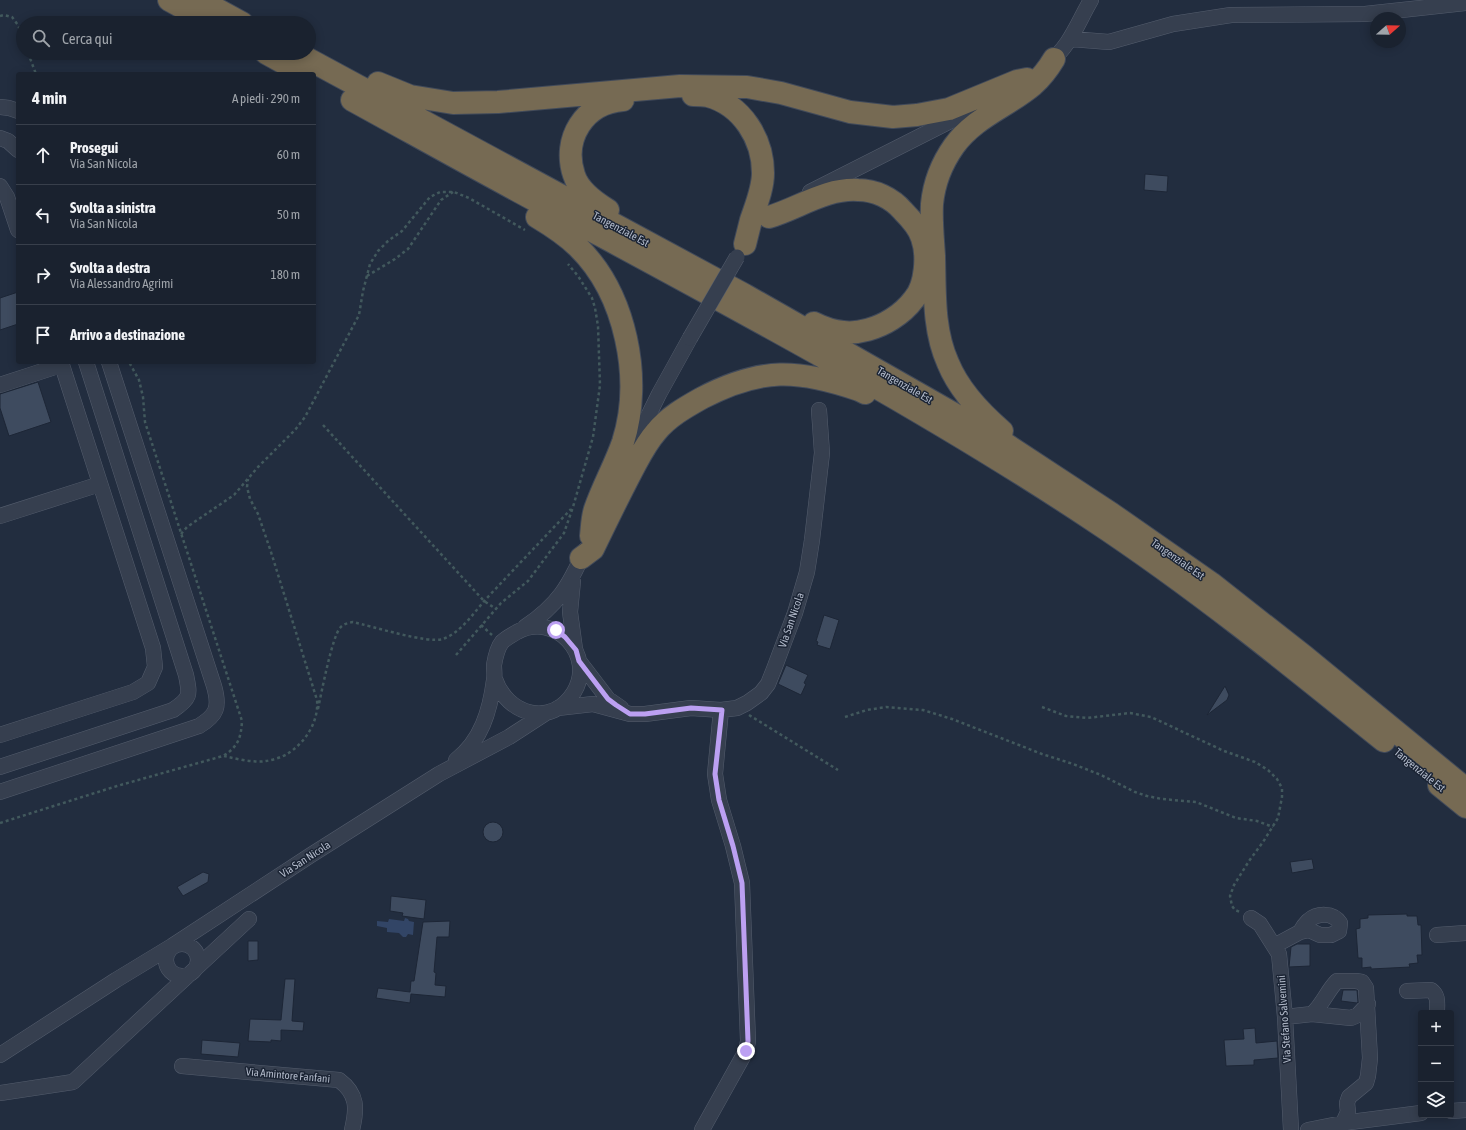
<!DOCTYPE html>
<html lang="it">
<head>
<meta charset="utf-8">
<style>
  :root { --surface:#1a222f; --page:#232a37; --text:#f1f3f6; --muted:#9fa4aa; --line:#383f4b }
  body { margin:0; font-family:"Asap Condensed",sans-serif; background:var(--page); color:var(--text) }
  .controls { position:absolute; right:12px; bottom:12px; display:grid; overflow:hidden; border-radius:4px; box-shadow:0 2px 10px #0003 }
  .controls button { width:36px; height:36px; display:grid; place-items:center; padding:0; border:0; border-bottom:1px solid var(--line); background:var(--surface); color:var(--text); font:20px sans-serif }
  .compass { position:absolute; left:1370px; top:12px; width:36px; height:36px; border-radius:50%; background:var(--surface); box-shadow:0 2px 10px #0003; rotate:70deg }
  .stop { position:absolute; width:12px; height:12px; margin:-9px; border:3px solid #bca0f2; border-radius:50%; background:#fff }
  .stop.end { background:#bca0f2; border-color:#fff; box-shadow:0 1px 4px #0008 }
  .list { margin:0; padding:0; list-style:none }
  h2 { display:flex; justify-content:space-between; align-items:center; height:52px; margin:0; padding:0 16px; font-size:17px }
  h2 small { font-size:13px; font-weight:400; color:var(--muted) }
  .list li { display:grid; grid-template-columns:26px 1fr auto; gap:12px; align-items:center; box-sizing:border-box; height:60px; padding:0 16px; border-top:1px solid var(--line) }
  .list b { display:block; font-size:15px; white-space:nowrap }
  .list p { margin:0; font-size:13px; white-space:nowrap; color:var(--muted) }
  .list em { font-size:13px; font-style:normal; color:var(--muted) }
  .icon { flex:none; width:22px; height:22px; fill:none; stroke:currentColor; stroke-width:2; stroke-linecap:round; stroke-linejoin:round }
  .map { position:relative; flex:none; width:1466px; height:1130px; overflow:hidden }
  .search { position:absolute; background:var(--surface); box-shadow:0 2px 10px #0003; left:16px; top:16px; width:300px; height:44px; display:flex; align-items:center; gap:10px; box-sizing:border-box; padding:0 14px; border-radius:22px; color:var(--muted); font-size:15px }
  .panel { position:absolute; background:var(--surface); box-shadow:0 2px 10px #0003; left:16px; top:72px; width:300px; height:292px; border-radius:4px }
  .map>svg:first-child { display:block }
  .water { fill:#324566 }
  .building { fill:#3e4b5f; stroke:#1d2636 }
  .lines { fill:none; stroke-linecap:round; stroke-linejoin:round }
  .minor-casing { stroke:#545d6d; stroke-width:16 }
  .highway-casing { stroke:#414a5a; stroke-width:24 }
  .path { stroke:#42595d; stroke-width:2.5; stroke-dasharray:3 3; stroke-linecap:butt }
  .minor { stroke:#363f4f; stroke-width:15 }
  .highway { stroke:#766a53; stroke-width:22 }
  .minor-bridge-casing { stroke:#545d6d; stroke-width:16; stroke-linecap:butt }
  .minor-bridge { stroke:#363f4f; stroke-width:15 }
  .route { stroke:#bca0f2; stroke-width:5 }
  .labels { text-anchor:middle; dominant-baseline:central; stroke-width:3; stroke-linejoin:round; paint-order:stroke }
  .street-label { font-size:11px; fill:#b2baca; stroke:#1b2434 }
</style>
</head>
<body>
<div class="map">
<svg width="1466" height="1130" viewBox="0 0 1466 1130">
  <rect width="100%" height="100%" fill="#222d3f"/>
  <path class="water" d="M 405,918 L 408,919 L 409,921 L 414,922 L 413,935 L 408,934 L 406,937 L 403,937 L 399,933 L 387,932 L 387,928 L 377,926 L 377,921 L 388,922 L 389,919 L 404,921 Z"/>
  <path class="building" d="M 1145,174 L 1168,176 L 1167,192 L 1144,190 Z
    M 18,292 L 18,324 L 0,330 L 0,298 Z
    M 38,382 L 51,422 L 9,436 L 0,408 L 0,394 Z
    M 824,615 L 839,620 L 830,649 L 817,645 L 818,642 L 816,641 Z
    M 786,665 L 808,675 L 804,683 L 806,684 L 801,695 L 778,684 Z
    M 1225,686 L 1229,695 L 1227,700 L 1207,715 Z
    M483 832a10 10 0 1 1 20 0a10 10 0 1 1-20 0Z
    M 1312,859 L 1314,869 L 1292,873 L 1290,862 Z
    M 203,872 L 209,874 L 208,882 L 183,896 L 177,887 Z
    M 391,896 L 426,900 L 424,919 L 402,916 L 403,913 L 390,911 Z
    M 1407,914 L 1407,916 L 1417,916 L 1418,925 L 1421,925 L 1422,955 L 1417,955 L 1418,963 L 1409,964 L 1410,967 L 1371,969 L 1371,967 L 1362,968 L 1362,958 L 1358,958 L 1356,929 L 1360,928 L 1360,919 L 1368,918 L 1368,915 Z
    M 450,921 L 449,937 L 437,937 L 434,972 L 436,973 L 435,985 L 446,986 L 445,997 L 411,994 L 410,1003 L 376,998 L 378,988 L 410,992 L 411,981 L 414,981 L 423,922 Z
    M 248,941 L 258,941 L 258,960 L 248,961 Z
    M 1297,944 L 1310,944 L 1310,966 L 1289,967 L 1291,947 Z
    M 285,979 L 295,979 L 292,1021 L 304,1022 L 303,1031 L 281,1030 L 281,1041 L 271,1040 L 271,1042 L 248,1041 L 250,1019 L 281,1020 Z
    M 1343,990 L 1357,990 L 1358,1002 L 1357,1003 L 1341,1001 Z
    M 1255,1028 L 1256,1043 L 1277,1041 L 1278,1058 L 1254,1060 L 1254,1065 L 1226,1066 L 1224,1040 L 1244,1039 L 1243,1029 Z
    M 202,1040 L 240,1043 L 238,1057 L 201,1054 Z"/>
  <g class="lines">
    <defs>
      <path id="minor" d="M 1071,39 L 1109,42 L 1173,24 L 1231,15 L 1365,14 L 1466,3
        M 1047,64 C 1070,47 1077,24 1091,0
        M 0,107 L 9,108 L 18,111
        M 0,138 L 8,141 L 18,150
        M 0,186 L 7,197 L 18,230
        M 810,192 L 974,109
        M 0,385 L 61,365
        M 625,463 L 659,394 L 690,338
        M 0,516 L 100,484
        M 573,581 L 570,612 L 575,649
        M 525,627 C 558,605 569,586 585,550
        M 579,661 L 608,699 L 621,708
        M 558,708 L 593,704 L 630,714 L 645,714 L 691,708 L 721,710 L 737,708 L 747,703 L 761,693 L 768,684 L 774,669 L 795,613 L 807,572 L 812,540 L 822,453 L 819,410
        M 0,735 L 133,692 L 148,683 L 155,667 L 153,648 L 61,362
        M 456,760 C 481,741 490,711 494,680 C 495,675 494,670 494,665 C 495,659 498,647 502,642 C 506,638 512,635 517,632 C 555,611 596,655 574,692 C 552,728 507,715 495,679
        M 0,767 L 173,710 C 191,698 190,695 186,675 L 86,362
        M 0,792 L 199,726 C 217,715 220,707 214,686 L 109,362
        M 1251,918 L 1260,924 L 1279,954 L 1285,1017 L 1291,1130
        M 1437,935 L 1466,933
        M166 960a16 16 0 1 1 32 0a16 16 0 1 1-32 0Z
        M 1274,946 L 1300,932 L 1309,930 L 1320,935 L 1331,935 L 1339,931 L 1340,923 C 1333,912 1317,913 1308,921 C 1305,924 1302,928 1300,932
        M 1407,991 L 1431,990 C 1439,996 1437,1003 1437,1013
        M 1312,1014 C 1323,1004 1327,991 1337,981 L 1356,981 L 1362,982 L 1366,988 L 1370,1058 L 1368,1076 L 1366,1083 L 1349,1097 L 1347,1103 L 1348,1112 L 1343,1123
        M 1285,1017 L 1312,1014 L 1351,1018 L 1358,1015 L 1368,1004
        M 0,1055 L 116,980 L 172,946 L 311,855 L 439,774 L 509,737 L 546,713
        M 182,1066 L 339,1080 C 358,1094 357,1109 352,1130
        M 0,1093 L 73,1082 L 249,919
        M 1451,1111 L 1466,1110
        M 702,1130 L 746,1051 L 748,1041 L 742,883 L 733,846 L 719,800 L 715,774 L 721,710
        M 1308,1130 L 1343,1123 L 1421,1113"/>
      <path id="highway" d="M 169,0 L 211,23
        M 200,0 L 242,23
        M 266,53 L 304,74
        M 297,53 L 745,295 L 998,439 L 1112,514 L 1211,583 L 1304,656 L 1466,789
        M 378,83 L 410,96 L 453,103 L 498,102 L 680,86 L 747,87 L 781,93 L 850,112 L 893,117 L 917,115 L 949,109 L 1017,81 L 1027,79
        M 693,95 C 698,95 703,95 708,96 C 742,105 763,139 763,173 C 763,189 756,205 751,220 C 749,228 747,236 745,244
        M 352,100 C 425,140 498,181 572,220 C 748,315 925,409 1091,519 C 1194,587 1289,664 1384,741
        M 608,210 C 595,202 579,191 574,175 C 562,139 584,103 623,100
        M 537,217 C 552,226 565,234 578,247 C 626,294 643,379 623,442 C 615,465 603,486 595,509 C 592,518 592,528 591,536
        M 769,217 C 799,208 826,188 858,190 C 875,190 892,198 903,211 C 911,219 919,228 922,238 C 928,255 926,285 914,299 C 908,307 900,314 892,319 C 878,328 859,334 843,332 C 833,331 822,327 814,323
        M 1002,431 C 981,413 959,390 948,363 C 933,330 935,292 934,256 C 933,239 931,221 932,204 C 934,183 942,163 954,146 C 975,117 1007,107 1033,85 C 1042,77 1048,69 1054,59
        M 581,558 L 593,549 C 607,520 621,491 636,463 C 642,452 648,441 656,432 C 668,417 686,407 702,398 C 761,367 798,369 859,390 L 865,393
        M 1439,785 L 1466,807"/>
    </defs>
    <use href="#minor" class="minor-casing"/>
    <use href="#highway" class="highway-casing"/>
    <path class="path" d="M 0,16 L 4,15 L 12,17 L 18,25 L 23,38
      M 28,53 L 36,74
      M 367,276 L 395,259 L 408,249 L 441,200 L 453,192
      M 323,425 L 484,601 L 496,609
      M 181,534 L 187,527 L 234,495 L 258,467 L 295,430 L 305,417 L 359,315 L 363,291 L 370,264 L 378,251 L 388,241 L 402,231 L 430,197 L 440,192 L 454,192 L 469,198 L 525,230
      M 481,625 L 492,635
      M 456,655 L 501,603 L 528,581 L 564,533 L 573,507 L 593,437 L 600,385 L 598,326 L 595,308 L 592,298 L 578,276 L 568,264
      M 1042,707 L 1066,716 L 1087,718 L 1130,713 L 1151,717 L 1224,751 L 1255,762 L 1268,770 L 1277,779 L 1282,788 L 1282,797 L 1278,818 L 1263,842 L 1249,861 L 1234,885 L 1230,896 L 1232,906 L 1235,910 L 1240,912
      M 318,709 C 321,695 332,637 340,628 C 343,624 348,623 353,622 C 371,626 428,644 443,639 C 462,632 474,612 487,598 C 515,568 543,539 571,509
      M 749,715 L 838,770
      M 845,717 L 867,710 L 886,707 L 923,710 L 952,719 L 1042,754 L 1073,764 L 1101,775 L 1135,792 L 1147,796 L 1162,799 L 1196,802 L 1236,818 L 1257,821 L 1273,827
      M 224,756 C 237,759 253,763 266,761 C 273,760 282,757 287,754 C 305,743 319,722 317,700 L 271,552 L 258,514 L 250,499 L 247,487 L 248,479
      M 0,823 L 117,786 L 223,756 C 238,747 241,738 242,721 L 145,422 L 143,397 L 139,380 L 129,362"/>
    <use href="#minor" class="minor"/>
    <use href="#highway" class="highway"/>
    <defs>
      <path id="minor-bridge" d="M 690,338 L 737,257"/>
    </defs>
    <use href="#minor-bridge" class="minor-bridge-casing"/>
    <use href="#minor-bridge" class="minor-bridge"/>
  </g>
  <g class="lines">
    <path class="route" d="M 556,630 L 565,637 L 576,650 L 579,661 L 608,699 L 616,705 L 630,714 L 645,714 L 691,708 L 722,710 L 715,774 L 719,800 L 733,846 L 742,883 L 748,1041 L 746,1051"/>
  </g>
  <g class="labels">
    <g class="street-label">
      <text transform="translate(621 229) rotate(28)">Tangenziale Est</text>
      <text transform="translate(905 385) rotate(30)">Tangenziale Est</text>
      <text transform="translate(1178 559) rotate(35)">Tangenziale Est</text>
      <text transform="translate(791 620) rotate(-71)">Via San Nicola</text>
      <text transform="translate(1420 770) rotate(39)">Tangenziale Est</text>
      <text transform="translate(305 859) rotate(-33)">Via San Nicola</text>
      <text transform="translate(1284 1019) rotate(-94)">Via Stefano Salvemini</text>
      <text transform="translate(288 1075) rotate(5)">Via Amintore Fanfani</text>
    </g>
  </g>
</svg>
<div class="controls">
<button>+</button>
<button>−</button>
<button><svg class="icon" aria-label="layers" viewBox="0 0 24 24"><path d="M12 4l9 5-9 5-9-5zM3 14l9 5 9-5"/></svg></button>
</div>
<svg class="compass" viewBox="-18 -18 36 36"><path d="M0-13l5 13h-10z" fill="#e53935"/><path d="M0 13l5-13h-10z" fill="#9fa4aa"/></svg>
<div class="stop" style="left:556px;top:630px"></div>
<div class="stop end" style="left:746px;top:1051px"></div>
<div class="search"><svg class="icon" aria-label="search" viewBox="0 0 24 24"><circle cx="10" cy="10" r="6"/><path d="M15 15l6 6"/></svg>Cerca qui</div>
<section class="panel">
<h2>4 min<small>A piedi · 290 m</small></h2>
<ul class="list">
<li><svg class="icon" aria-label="ahead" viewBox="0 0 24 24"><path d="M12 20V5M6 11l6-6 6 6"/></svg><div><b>Prosegui</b><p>Via San Nicola</p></div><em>60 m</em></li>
<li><svg class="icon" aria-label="left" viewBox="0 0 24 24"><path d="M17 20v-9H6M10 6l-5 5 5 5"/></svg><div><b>Svolta a sinistra</b><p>Via San Nicola</p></div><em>50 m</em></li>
<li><svg class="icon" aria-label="right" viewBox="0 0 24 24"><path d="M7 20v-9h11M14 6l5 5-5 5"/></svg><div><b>Svolta a destra</b><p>Via Alessandro Agrimi</p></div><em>180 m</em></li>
<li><svg class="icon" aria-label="arrive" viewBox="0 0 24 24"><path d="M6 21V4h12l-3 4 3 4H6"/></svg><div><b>Arrivo a destinazione</b></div></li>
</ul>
</section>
</div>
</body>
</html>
